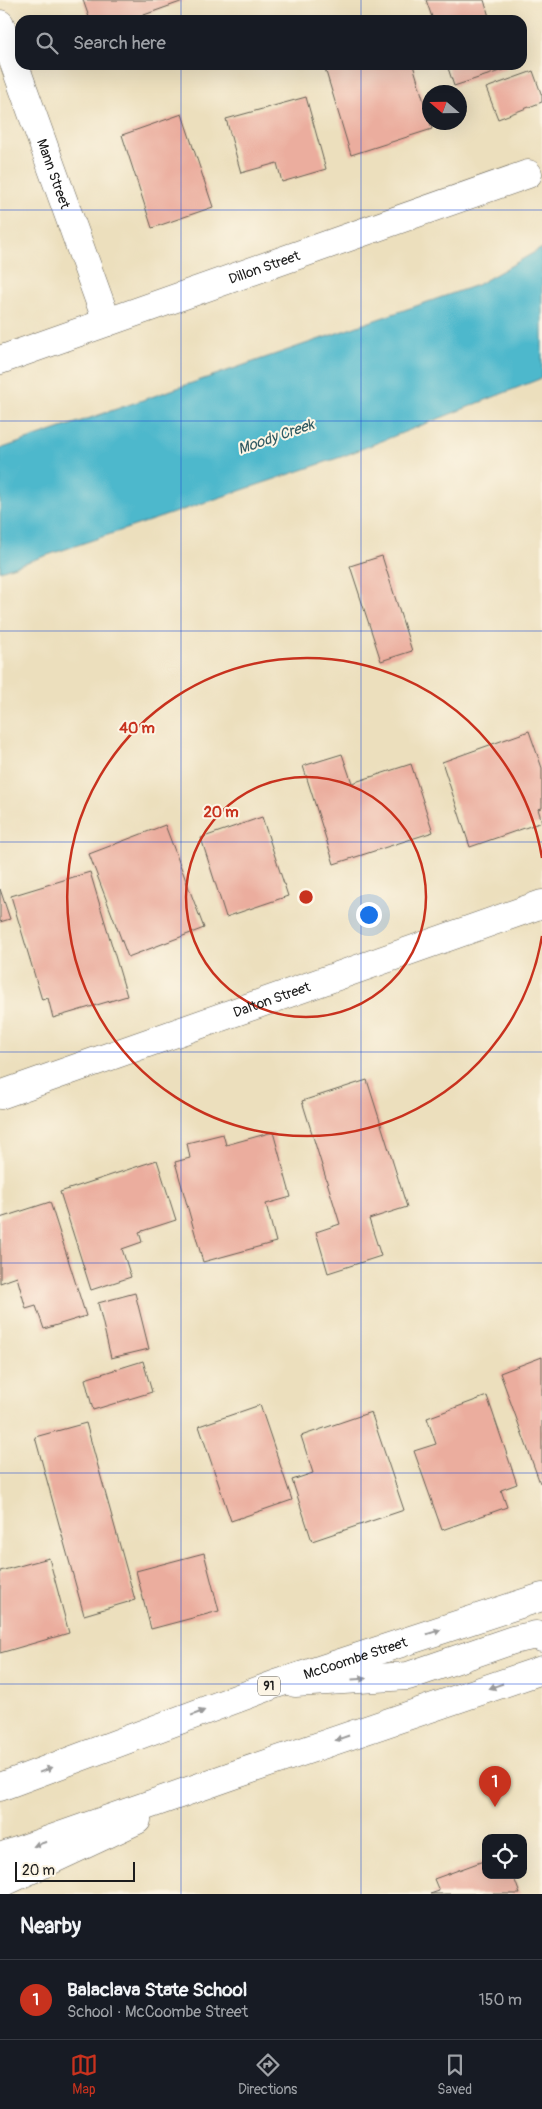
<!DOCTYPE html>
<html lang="en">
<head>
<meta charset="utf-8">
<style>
  :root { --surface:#171b24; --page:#242831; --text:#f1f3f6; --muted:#9ea1a6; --line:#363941; --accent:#c8321e }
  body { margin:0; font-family:Pangolin,sans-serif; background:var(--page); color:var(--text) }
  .controls { position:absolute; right:15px; bottom:15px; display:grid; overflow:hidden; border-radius:10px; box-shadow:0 5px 20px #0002 }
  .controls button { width:45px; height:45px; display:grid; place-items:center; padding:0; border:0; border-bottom:1px solid var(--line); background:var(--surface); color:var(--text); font:25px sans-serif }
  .compass { position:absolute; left:422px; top:85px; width:45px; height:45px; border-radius:50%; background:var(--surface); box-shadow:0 5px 20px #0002; rotate:290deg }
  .scale { position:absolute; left:15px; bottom:12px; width:120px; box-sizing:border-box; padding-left:5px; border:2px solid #1c1c1c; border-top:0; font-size:14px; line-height:18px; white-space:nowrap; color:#1c1c1c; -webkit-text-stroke:4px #fcf5e5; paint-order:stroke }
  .you { position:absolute; left:368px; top:914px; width:18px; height:18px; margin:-12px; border:4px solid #fff; border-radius:50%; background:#1a73e8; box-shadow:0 0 0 8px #1a73e833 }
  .badge { display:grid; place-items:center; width:32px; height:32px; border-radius:50%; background:var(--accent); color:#fff; font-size:16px; font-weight:700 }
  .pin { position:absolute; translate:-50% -41px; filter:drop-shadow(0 1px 2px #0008) }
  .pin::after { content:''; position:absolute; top:26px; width:18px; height:15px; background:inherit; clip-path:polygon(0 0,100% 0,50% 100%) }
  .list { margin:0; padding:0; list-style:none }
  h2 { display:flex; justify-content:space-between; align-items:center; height:65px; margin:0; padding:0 20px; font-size:21px }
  h2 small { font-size:16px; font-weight:400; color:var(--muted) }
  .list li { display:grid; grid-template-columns:32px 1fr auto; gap:15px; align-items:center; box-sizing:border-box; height:80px; padding:0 20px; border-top:1px solid var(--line) }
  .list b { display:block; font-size:19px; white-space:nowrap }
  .list p { margin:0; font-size:16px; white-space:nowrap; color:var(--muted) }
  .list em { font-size:16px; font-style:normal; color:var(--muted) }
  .icon { flex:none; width:28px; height:28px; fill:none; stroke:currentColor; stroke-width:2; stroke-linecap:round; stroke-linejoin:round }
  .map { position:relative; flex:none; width:542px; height:1894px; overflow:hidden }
  .search { position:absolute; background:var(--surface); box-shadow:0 5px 20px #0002; left:15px; right:15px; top:15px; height:55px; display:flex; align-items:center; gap:12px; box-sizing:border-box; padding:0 18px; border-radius:15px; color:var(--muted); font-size:19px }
  .sheet { height:145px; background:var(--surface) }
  nav { display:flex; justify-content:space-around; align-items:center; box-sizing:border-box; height:70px; border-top:1px solid var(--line); background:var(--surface); font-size:14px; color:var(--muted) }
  nav a { display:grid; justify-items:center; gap:2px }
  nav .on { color:var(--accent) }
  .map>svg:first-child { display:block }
  .water { fill:#4eb8cc; stroke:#356a74 }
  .building { fill:#ebad9e }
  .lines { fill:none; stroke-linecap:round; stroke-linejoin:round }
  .minor-casing { stroke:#656054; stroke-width:29 }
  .major-casing { stroke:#656054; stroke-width:29 }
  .minor { stroke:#fff; stroke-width:28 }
  .major { stroke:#fff; stroke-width:28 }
  .oneway { fill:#999 }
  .grid { fill:none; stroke:#1d4ed8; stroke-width:1; stroke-opacity:0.55 }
  .ring { fill:none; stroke:#c8321e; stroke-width:2.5 }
  .labels { text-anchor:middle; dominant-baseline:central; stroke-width:4; stroke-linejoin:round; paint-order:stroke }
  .shield { fill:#fcf5e5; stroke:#5f5d58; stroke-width:1 }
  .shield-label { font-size:12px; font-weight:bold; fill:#1c1c1c }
  .street-label { font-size:14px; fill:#1c1c1c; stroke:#fcf5e5 }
  .water-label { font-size:15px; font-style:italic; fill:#305a62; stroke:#fcf5e5 }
  .centre { fill:#c8321e; stroke:#fcf5e5; stroke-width:2.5 }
  .ring-label { font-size:15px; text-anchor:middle; font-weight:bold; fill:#c8321e; stroke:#fcf5e5; stroke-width:4; stroke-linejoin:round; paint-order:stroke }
</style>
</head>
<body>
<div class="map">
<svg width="542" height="1894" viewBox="0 0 542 1894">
  <rect width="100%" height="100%" fill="#fcf5e5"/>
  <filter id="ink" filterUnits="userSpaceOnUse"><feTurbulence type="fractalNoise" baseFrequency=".02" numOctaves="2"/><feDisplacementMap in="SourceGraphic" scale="10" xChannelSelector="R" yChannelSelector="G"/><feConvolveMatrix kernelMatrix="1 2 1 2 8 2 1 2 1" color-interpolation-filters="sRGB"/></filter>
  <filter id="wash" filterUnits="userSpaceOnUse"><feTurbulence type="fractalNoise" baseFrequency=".0096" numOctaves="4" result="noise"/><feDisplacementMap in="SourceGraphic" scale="20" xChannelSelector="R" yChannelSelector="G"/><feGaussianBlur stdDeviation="1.12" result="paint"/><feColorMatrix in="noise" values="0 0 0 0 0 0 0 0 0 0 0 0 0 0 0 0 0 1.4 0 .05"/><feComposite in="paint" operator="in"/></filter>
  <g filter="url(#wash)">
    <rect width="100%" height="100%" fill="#ecdfbd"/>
    <path class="water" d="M 542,248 L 542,378 L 341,457 L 0,571 L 0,449 L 477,285 Z"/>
    <g id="blocks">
      <path class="building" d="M 83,0 L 186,0 L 130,20 L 90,20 Z
        M 426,0 L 484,0 L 490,20 L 433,20 Z
        M 324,65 L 413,65 L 432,129 L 351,155 Z
        M 447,65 L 505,65 L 506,69 L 454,86 Z
        M 533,71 L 542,96 L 542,102 L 498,119 L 486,88 Z
        M 306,97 L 326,169 L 282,182 L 277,163 L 241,173 L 226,119 Z
        M 182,114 L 213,207 L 152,228 L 122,135 Z
        M 382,556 L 412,651 L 381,661 L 350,566 Z
        M 529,731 L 542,768 L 542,808 L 538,809 L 542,822 L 470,847 L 442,762 Z
        M 342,754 L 352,783 L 411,764 L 433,832 L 334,864 L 303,766 Z
        M 262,817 L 288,896 L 226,917 L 201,838 Z
        M 165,825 L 204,928 L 128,957 L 89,854 Z
        M 90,872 L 127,996 L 53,1018 L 48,998 L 42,1000 L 11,896 Z
        M 0,889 L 10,919 L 0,922 Z
        M 367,1080 L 407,1207 L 369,1219 L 381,1256 L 328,1273 L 316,1232 L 340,1224 L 302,1101 Z
        M 273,1132 L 291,1197 L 266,1204 L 276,1242 L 203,1262 L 175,1162 L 190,1158 L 187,1143 L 223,1134 L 226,1145 Z
        M 157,1160 L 176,1220 L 139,1232 L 142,1242 L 122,1249 L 131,1277 L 91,1290 L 60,1192 Z
        M 50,1202 L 86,1316 L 44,1329 L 36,1306 L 26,1309 L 17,1277 L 0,1283 L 0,1218 Z
        M 135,1293 L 149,1349 L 111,1358 L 98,1303 Z
        M 542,1357 L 542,1482 L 540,1483 L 500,1373 Z
        M 143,1361 L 152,1392 L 93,1410 L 85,1379 Z
        M 487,1396 L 517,1484 L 501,1490 L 507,1507 L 442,1530 L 414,1451 L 436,1444 L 427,1418 Z
        M 260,1405 L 292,1500 L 231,1521 L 199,1426 Z
        M 371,1412 L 404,1510 L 312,1541 L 292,1480 L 313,1473 L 301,1436 Z
        M 86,1423 L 135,1600 L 84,1615 L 35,1437 Z
        M 204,1553 L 219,1611 L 151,1629 L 136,1571 Z
        M 49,1558 L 69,1633 L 0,1653 L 0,1571 Z
        M 486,1860 L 486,1875 L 513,1875 L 520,1894 L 430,1894 L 439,1891 L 434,1879 Z"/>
    </g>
  </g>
  <g filter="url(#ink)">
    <use href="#blocks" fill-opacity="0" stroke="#656054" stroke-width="1"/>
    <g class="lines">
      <defs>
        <g id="minor">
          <path id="s1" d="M 0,24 L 107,322"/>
          <path id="s2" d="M 0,360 L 528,174"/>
          <path id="s3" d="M 0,1095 L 542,904"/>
          <path d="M 295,1683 L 408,1676 L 513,1640 L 536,1635 L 542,1638"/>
          <path d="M 0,1884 L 137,1820"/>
        </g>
        <g id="major">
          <path id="s4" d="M 0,1787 L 276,1684 L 542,1597"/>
          <path d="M 0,1857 L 231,1776 L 542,1670"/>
        </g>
      </defs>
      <use href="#minor" class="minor-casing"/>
      <use href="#major" class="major-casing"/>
      <use href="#minor" class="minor"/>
      <use href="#major" class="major"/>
    </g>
    <defs><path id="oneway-solid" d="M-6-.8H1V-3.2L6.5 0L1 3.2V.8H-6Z" transform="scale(1.25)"/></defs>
    <g class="oneway">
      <use href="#oneway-solid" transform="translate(434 1632) rotate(-18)"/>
      <use href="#oneway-solid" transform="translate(359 1679) rotate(-3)"/>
      <use href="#oneway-solid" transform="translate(496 1686) rotate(161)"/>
      <use href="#oneway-solid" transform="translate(198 1713) rotate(-21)"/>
      <use href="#oneway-solid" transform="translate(342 1738) rotate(161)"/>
      <use href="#oneway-solid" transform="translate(46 1770) rotate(-21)"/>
      <use href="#oneway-solid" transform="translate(40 1844) rotate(161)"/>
    </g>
  </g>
  <path class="grid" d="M 181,0 L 181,20M 361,0 L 361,20M 181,65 L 181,1894M 361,65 L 361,1894M 0,210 L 542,210M 0,421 L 542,421M 0,631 L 542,631M 0,842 L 542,842M 0,1052 L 542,1052M 0,1263 L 542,1263M 0,1473 L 542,1473M 0,1684 L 542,1684"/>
  <g class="ring">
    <circle cx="306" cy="897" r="120"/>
    <path d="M542 936A239 239 0 1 1 542 858"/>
  </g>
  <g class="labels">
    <rect class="shield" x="258" y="1676.5" width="22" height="19" rx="4"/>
    <g class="shield-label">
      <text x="269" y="1686">91</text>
    </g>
    <g class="street-label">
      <text stroke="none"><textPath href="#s1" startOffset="159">Mann Street</textPath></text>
      <text stroke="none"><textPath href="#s2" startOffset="280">Dillon Street</textPath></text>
      <text stroke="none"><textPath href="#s3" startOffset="288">Dalton Street</textPath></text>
      <text stroke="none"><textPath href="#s4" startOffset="378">McCoombe Street</textPath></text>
    </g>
    <g class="water-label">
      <text transform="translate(276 437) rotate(-19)">Moody Creek</text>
    </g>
  </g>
  <circle cx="306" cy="897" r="8" class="centre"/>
  <g class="ring-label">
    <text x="137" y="733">40 m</text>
    <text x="221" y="817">20 m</text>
  </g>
</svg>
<div class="controls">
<button><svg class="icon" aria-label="locate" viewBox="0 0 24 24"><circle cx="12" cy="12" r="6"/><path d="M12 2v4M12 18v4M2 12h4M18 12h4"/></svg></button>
</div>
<svg class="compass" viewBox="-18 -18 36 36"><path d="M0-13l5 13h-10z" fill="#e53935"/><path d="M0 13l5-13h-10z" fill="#9ea1a6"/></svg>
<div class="scale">20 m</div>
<div class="you"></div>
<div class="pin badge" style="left:495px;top:1807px">1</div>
<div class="search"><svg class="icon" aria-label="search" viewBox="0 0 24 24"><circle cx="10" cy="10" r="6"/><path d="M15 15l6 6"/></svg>Search here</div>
</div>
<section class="sheet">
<h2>Nearby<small></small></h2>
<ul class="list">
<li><span class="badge">1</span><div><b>Balaclava State School</b><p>School · McCoombe Street</p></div><em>150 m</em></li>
</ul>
</section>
<nav>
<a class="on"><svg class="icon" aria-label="map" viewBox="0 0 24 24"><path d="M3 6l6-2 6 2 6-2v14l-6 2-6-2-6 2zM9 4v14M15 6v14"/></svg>Map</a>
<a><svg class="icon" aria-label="directions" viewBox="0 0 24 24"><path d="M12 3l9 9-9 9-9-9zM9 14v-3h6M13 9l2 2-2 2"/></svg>Directions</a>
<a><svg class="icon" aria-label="saved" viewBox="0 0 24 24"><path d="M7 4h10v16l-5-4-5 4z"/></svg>Saved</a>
</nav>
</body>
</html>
